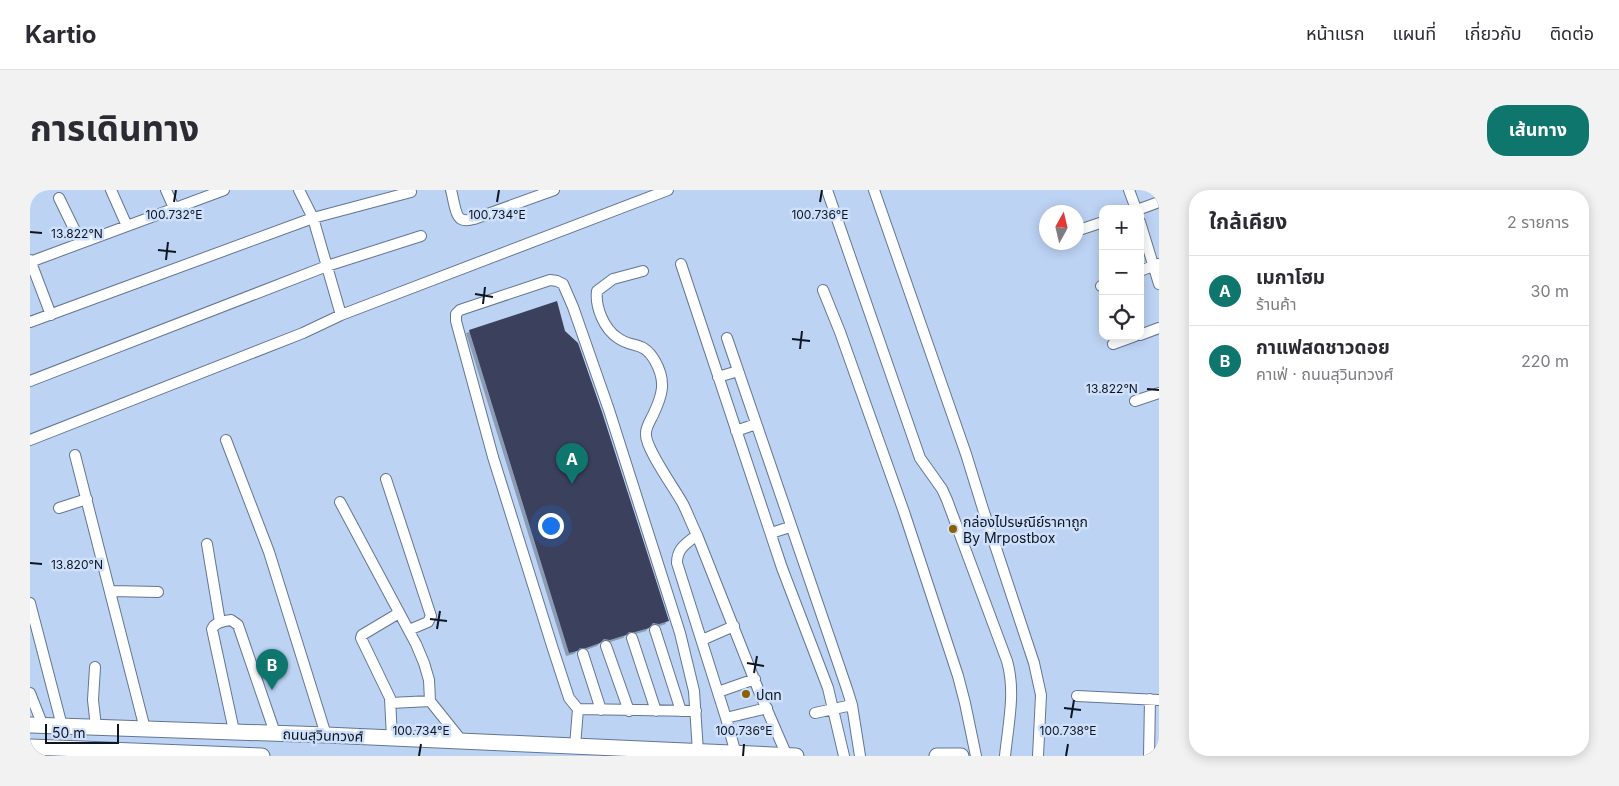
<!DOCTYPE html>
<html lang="th">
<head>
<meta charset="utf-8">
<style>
  :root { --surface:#fff; --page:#f2f2f3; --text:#2b2b33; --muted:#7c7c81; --line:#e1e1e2; --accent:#0f766e }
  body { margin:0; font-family:Inter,"Noto Sans Thai",sans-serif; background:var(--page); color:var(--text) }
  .controls { position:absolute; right:15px; top:15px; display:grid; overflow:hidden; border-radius:10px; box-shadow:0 2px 12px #0003 }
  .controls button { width:45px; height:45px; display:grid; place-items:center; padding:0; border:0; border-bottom:1px solid var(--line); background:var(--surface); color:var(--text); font:25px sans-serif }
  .compass { position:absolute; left:1009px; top:15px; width:45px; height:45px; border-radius:50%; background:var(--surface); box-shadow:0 2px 12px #0003; rotate:8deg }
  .scale { position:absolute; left:15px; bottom:12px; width:74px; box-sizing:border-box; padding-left:5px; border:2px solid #0e1521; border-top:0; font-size:14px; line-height:18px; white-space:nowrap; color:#0e1521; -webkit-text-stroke:4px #cee0fa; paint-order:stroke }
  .you { position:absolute; left:520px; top:335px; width:18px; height:18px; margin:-12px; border:4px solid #fff; border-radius:50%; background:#1a73e8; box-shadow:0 0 0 8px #1a73e833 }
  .badge { display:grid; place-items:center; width:32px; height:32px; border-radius:50%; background:var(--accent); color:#fff; font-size:16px; font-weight:700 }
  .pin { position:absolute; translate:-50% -41px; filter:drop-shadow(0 1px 2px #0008) }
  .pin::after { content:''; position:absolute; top:26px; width:18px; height:15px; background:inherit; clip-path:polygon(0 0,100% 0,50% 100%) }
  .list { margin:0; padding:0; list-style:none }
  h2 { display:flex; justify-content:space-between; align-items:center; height:65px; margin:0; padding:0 20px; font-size:21px }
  h2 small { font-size:16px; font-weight:400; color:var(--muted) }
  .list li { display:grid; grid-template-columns:32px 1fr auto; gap:15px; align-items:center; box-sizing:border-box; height:70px; padding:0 20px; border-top:1px solid var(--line) }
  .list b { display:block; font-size:19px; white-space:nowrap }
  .list p { margin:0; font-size:16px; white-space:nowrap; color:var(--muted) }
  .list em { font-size:16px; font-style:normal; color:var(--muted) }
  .icon { flex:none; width:28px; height:28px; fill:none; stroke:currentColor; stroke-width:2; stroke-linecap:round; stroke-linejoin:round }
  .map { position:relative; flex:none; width:1129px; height:566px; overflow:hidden; border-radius:20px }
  header { display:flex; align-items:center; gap:30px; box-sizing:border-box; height:70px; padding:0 25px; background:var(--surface); border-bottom:1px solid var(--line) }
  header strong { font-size:24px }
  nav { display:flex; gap:28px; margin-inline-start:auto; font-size:18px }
  .intro { display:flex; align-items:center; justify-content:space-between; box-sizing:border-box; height:120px; padding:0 30px }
  h1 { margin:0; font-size:35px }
  .button { padding:12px 22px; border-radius:20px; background:var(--accent); color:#fff; font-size:18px; font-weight:700 }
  main { display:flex; gap:30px; padding:0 30px }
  aside { flex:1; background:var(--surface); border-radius:20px; box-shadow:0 2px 12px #0003 }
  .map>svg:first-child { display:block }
  .building { fill:#3b3f5d; filter:url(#shadow) }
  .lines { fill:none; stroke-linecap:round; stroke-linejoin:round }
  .minor-casing { stroke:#627693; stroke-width:12 }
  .highway-casing { stroke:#627693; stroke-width:17 }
  .minor { stroke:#fff; stroke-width:10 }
  .highway { stroke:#fff; stroke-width:15 }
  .ticks { fill:none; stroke:#0e1521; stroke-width:2 }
  .poi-dot { fill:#8b6103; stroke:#cee0fa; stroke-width:2 }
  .labels { text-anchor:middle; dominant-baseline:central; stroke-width:5; stroke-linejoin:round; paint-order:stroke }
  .poi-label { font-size:14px; fill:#0e1521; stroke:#cee0fa; text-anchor:start }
  .street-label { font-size:14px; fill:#0e1521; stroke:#cee0fa }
  .ticks-label { font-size:12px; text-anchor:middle; fill:#0e1521; stroke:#cee0fa; stroke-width:5; stroke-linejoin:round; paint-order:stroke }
</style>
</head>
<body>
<header>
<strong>Kartio</strong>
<nav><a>หน้าแรก</a><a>แผนที่</a><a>เกี่ยวกับ</a><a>ติดต่อ</a></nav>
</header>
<div class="intro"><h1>การเดินทาง</h1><a class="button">เส้นทาง</a></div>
<main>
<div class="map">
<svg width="1129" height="566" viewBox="0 0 1129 566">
  <defs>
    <filter id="shadow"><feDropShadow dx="-3" dy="3" stdDeviation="0" flood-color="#0004"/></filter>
  </defs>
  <rect width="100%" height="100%" fill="#bdd3f4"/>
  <path class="building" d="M 527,111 L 535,141 L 548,153 L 572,222 L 639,431 L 629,434 L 623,433 L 619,438 L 605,442 L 599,442 L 596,445 L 580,450 L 574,449 L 570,453 L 556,458 L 550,458 L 547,461 L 539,463 L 439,140 Z"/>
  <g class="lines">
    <defs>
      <path id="minor" d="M 81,0 L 97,36
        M 136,0 L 144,18
        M 269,0 L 283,28 L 311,125
        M 421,0 C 423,6 425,26 431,29 C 434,31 440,30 444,29 L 524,0
        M 797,0 L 890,268 L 912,299 L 917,310 L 977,471 C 986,502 978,535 975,566
        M 844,0 L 936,264 L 953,319 L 1004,473 L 1011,505 L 1008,566
        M 1099,0 L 1106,19
        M 29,8 L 51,53
        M 1110,19 L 1129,12
        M 1110,32 L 1129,94
        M 1049,40 L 1073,32
        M 0,70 L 21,125
        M 0,72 L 194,0
        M 651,74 L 752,378 L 798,498 L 814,566
        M 613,81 L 583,89 L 567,101 C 565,117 574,139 588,148 C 603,159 613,150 625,171 C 637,192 632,206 623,225 C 620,231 616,237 616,243 C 614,257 645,299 653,314 C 658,324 662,335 667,345
        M 1110,81 L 1128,74
        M 1071,96 L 1073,95
        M 793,100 L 810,142 L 874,322 L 928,486 L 935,513 L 946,566
        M 0,132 L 283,28 L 381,2
        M 1110,145 L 1129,138
        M 697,148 L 817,499 L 822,515 L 830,566
        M 1083,154 L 1105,146
        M 688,187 L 708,181
        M 0,191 L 297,76 L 391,46
        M 1105,211 L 1129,203
        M 706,241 L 726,234
        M 0,250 L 273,143 L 311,125 L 638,0
        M 196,250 L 239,362 L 296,545
        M 45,265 L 115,539
        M 356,289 L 401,426 L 398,432 L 379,440
        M 310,312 L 386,454 L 394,473 L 399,490 L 400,511 L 432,551
        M 29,318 L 57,309
        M 741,343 L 760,337
        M 177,354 L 190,432
        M 81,401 L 128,402
        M 0,413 L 32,536
        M 625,440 L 651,521
        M 602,448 L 626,521
        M 672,450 L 704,436
        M 576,456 L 599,521
        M 553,464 L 571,520
        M 65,477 L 63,510 L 66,537
        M 688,502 L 725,489
        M 0,503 L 13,536
        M 1047,506 L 1129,510
        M 361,513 L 400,511
        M 548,519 L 539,508 L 523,459 L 463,267 L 426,131 L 426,124 L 430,120 L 520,90 L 527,91 L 533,94 L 543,117 L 579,220 L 650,443 L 664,501 L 668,562
        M 785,523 L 822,515
        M 696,528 L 737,518
        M 204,541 L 182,439 C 185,432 194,431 201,430 L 208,435 L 245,543
        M 362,548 L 360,508 L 331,448 L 332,445 L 369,423
        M 545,556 L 548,519 L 666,521
        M 706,564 L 696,528 L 647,373 C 647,358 656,354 667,345 L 728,499 L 757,566
        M 1119,566 L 1120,509"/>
      <path id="highway" d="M 0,535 L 296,545 L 766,566
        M 0,557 L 232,566
        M 907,566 L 931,566"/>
    </defs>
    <use href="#minor" class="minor-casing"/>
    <use href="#highway" class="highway-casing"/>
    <use href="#minor" class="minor"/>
    <use href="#highway" class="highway"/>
  </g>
  <path class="ticks" d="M 144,12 L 146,0M 467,12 L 469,0M 790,12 L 792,0M 0,42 L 12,43M 128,60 L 146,62M 136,70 L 138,52M 445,104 L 463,107M 453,114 L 455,97M 762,149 L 780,151M 770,159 L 772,141M 1117,199 L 1129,200M 0,373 L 12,374M 400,429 L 417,431M 407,439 L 410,421M 717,473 L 734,476M 724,483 L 727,466M 1034,518 L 1051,520M 1041,528 L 1044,510M 389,566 L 391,554M 713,566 L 714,554M 1036,566 L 1038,554"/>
  <g class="poi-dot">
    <circle cx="923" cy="339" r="5"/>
    <circle cx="716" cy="504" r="5"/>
  </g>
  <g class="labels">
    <g class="poi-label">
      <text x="933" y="331">กล่องไปรษณีย์ราคาถูก<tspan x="933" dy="16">By Mrpostbox</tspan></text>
      <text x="726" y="504">ปตท</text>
    </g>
    <g class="street-label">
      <text transform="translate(293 545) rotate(2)">ถนนสุวินทวงศ์</text>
    </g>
  </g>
  <g class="ticks-label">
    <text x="144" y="29">100.732°E</text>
    <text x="467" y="29">100.734°E</text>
    <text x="790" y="29">100.736°E</text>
    <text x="47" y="48">13.822°N</text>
    <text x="1082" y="203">13.822°N</text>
    <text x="47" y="379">13.820°N</text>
    <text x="391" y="545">100.734°E</text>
    <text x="714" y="545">100.736°E</text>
    <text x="1038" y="545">100.738°E</text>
  </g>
</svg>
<div class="controls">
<button>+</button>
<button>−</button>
<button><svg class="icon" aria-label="locate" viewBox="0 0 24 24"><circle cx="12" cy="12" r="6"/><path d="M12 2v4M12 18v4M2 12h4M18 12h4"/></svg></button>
</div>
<svg class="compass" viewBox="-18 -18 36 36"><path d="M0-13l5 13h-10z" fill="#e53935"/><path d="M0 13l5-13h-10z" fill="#7c7c81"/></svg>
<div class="scale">50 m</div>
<div class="you"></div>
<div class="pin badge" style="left:542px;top:294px">A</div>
<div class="pin badge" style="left:242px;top:500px">B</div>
</div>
<aside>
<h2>ใกล้เคียง<small>2 รายการ</small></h2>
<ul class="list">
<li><span class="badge">A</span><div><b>เมกาโฮม</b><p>ร้านค้า</p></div><em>30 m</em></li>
<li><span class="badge">B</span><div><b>กาแฟสดชาวดอย</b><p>คาเฟ่ · ถนนสุวินทวงศ์</p></div><em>220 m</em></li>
</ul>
</aside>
</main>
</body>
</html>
